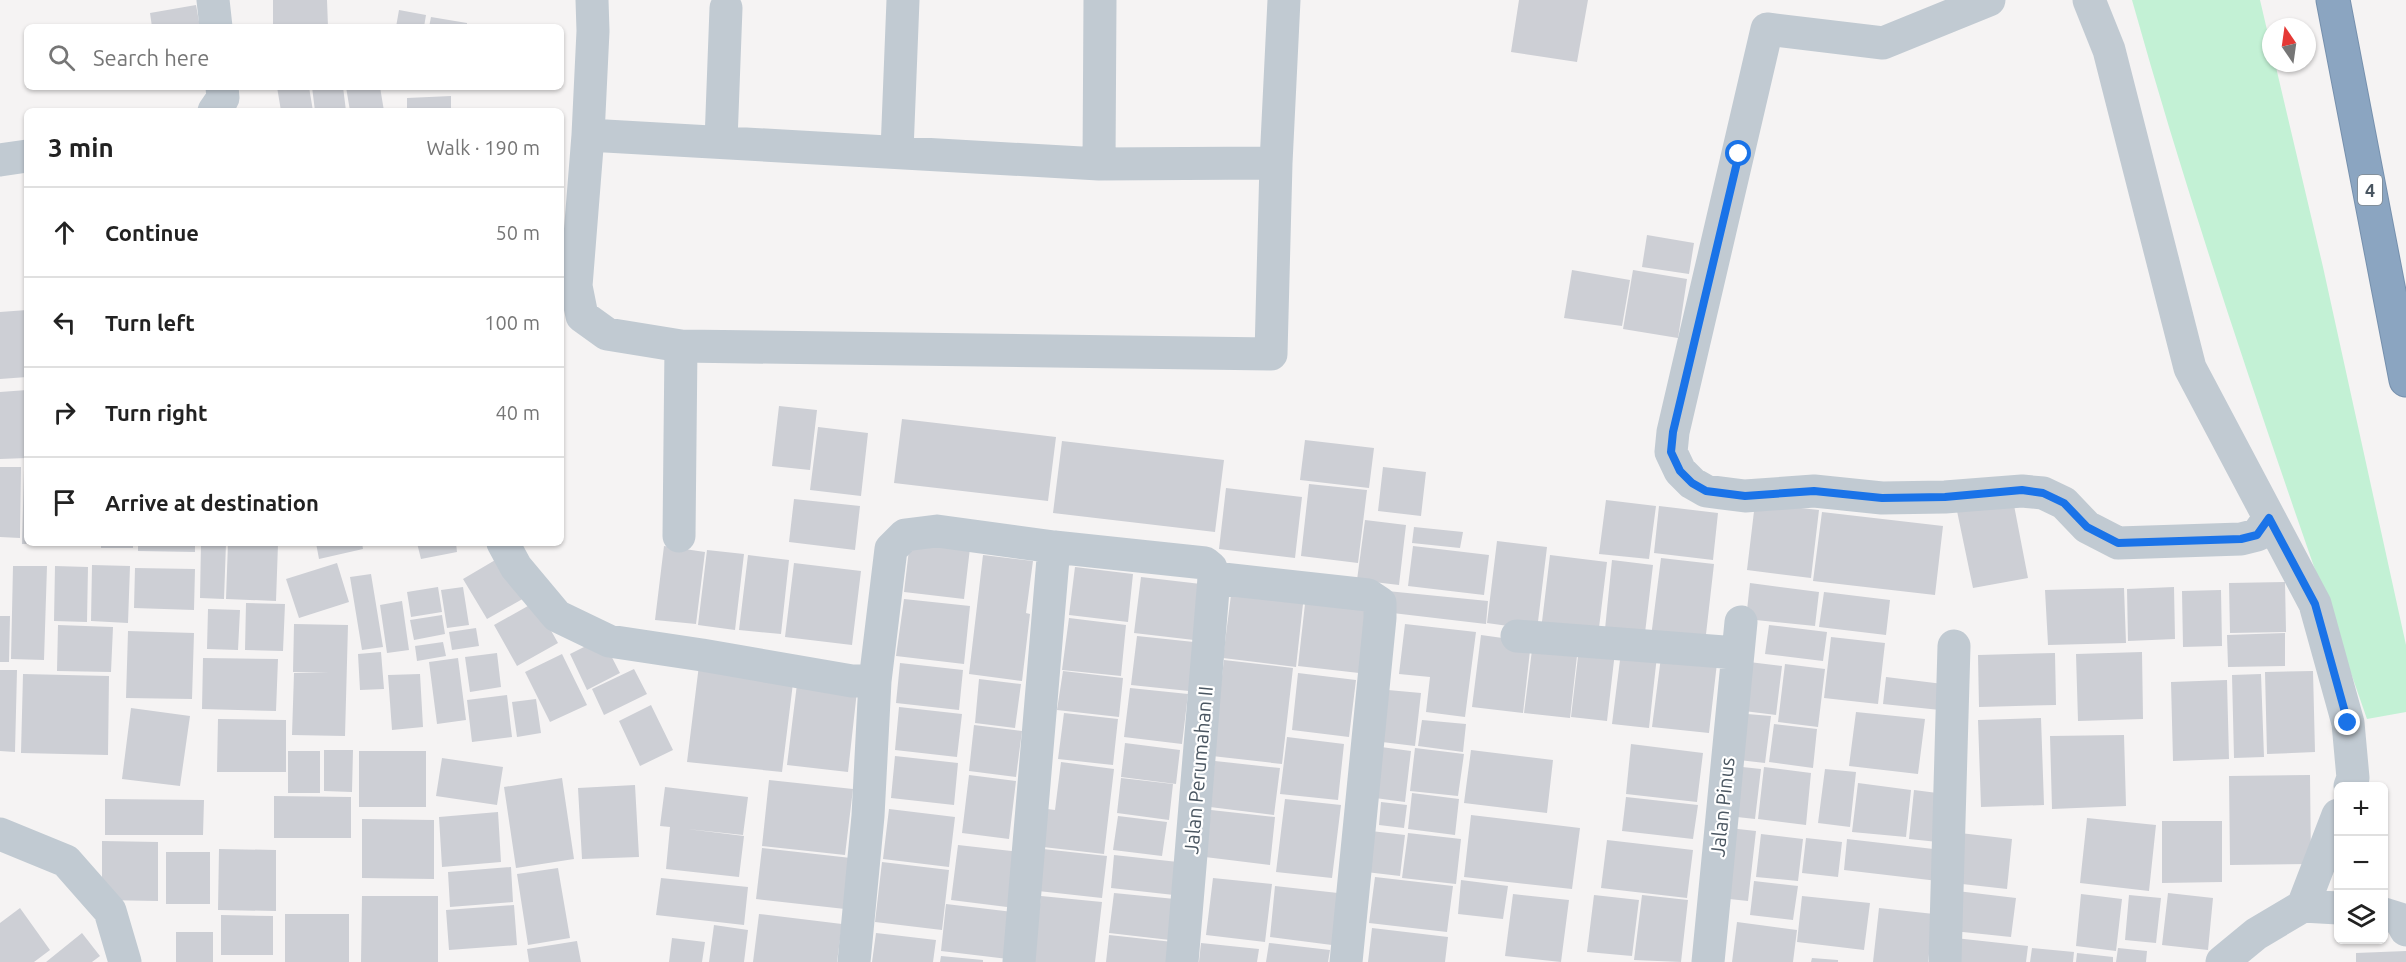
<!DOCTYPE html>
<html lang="en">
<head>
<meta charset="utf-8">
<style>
  :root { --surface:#fff; --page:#f2f2f2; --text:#222; --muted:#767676; --line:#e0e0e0 }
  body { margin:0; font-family:Ubuntu,sans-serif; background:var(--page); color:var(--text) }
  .controls { position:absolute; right:18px; bottom:18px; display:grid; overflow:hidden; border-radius:9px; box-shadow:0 2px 4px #0004 }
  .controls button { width:54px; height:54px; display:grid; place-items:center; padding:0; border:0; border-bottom:2px solid var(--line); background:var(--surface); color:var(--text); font:30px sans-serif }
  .compass { position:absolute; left:2262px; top:18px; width:54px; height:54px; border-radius:50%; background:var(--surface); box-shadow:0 2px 4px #0004; rotate:347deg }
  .stop { position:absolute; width:18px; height:18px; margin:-14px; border:4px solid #1a73e8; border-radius:50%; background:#fff }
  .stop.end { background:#1a73e8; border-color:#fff; box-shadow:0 2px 6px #0008 }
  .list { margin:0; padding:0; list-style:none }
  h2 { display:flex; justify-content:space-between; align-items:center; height:78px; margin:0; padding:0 24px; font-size:26px }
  h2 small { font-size:20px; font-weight:400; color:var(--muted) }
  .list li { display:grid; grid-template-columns:39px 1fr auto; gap:18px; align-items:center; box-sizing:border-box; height:90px; padding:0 24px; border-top:2px solid var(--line) }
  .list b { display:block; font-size:22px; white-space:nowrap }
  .list em { font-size:20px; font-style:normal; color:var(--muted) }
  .icon { flex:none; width:33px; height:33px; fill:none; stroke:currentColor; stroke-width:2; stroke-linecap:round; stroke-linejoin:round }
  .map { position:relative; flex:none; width:2406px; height:962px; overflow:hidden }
  .search { position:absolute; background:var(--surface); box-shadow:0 2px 4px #0004; left:24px; top:24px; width:540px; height:66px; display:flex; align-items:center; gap:15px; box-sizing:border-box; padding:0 21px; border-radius:9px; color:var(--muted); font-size:22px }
  .panel { position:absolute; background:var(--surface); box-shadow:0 2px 4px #0004; left:24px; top:108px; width:540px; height:438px; border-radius:9px }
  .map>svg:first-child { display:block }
  .green { fill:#c3f1d5 }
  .building { fill:#cdcfd5 }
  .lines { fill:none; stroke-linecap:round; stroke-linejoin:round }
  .motorway-casing { stroke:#7690ad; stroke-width:35 }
  .minor { stroke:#c1cad2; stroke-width:33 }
  .motorway { stroke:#8ba5c1; stroke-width:33 }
  .route { stroke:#1a73e8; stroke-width:8 }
  .labels { text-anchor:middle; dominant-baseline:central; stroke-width:4.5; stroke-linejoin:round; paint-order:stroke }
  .shield { fill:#fff; stroke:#808990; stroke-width:1.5 }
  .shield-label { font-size:18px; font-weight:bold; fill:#4a5661 }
  .street-label { font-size:20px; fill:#4a5661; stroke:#fff }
</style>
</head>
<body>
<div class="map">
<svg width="2406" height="962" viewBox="0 0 2406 962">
  <rect width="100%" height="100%" fill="#f5f3f3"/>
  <path class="green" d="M 2132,0 L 2260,0 L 2271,47 L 2271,63 L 2275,63 L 2323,267 L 2406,645 L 2406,712 L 2367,719 C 2284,481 2200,243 2132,0 Z"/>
  <path class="building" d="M 273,0 L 327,0 L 328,27 L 273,27 Z
    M 1519,0 L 1588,0 L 1577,62 L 1511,52 Z
    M 196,5 L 200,27 L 152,27 L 150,13 Z
    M 399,10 L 426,15 L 424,27 L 396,27 Z
    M 431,17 L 467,23 L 467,27 L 429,27 Z
    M 277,87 L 309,87 L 313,111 L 281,111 Z
    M 312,87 L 343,87 L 346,111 L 315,111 Z
    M 346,87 L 380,87 L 384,111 L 350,111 Z
    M 451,96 L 451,111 L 407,111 L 407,98 Z
    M 1647,235 L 1694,243 L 1689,274 L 1642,267 Z
    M 1572,270 L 1630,280 L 1622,326 L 1564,318 Z
    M 1633,270 L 1687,279 L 1678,338 L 1623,329 Z
    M 27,310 L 27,377 L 0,379 L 0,312 Z
    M 27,390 L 27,458 L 0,459 L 0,392 Z
    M 779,406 L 817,410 L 810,470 L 772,466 Z
    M 902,419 L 1056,437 L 1048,501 L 894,483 Z
    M 818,427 L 868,433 L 861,496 L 810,490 Z
    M 1305,440 L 1374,448 L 1369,488 L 1300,480 Z
    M 1062,441 L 1224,460 L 1215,532 L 1053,513 Z
    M 0,467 L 21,467 L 20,538 L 0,537 Z
    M 1383,467 L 1426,472 L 1421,516 L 1378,511 Z
    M 24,470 L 27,470 L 27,544 L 22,544 Z
    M 1309,484 L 1367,490 L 1358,563 L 1301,556 Z
    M 1226,488 L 1302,497 L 1295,558 L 1219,549 Z
    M 794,499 L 860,506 L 855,550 L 789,542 Z
    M 1606,500 L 1656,506 L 1649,559 L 1599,554 Z
    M 2013,500 L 2028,578 L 1973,588 L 1957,511 Z
    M 1755,503 L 1819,510 L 1811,578 L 1747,570 Z
    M 1659,506 L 1718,513 L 1713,560 L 1654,553 Z
    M 1822,512 L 1943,526 L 1935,595 L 1813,581 Z
    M 1365,520 L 1406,525 L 1399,585 L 1357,580 Z
    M 1414,527 L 1463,532 L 1460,548 L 1412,543 Z
    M 910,541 L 970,548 L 964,599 L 904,592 Z
    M 1497,541 L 1547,547 L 1537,630 L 1487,623 Z
    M 69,543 L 96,543 L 96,546 L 69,545 Z
    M 101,543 L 133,543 L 133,548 L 101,548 Z
    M 138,543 L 195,543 L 195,552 L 138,551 Z
    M 201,543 L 226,543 L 224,599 L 200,598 Z
    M 228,543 L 278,544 L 276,601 L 226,599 Z
    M 316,543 L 362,543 L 363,549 L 319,559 Z
    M 417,543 L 456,543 L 457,552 L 421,559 Z
    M 664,546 L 705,552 L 696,624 L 655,620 Z
    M 1413,546 L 1489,555 L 1484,595 L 1408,586 Z
    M 707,550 L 744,554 L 735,630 L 698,625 Z
    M 748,555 L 789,560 L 781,634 L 739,630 Z
    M 983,555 L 1033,561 L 1026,613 L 1030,614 L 1022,681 L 969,674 Z
    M 1550,555 L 1607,562 L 1598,636 L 1541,630 Z
    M 502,556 L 526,597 L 487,619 L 463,579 Z
    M 1661,558 L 1714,564 L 1705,643 L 1651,637 Z
    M 1612,560 L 1653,565 L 1645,633 L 1605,629 Z
    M 337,563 L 349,602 L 299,618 L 286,579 Z
    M 794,563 L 861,571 L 852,645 L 785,637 Z
    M 92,565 L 130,566 L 128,623 L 91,621 Z
    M 13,566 L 47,566 L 44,660 L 11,659 Z
    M 55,566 L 88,567 L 87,622 L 54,621 Z
    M 1075,567 L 1133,574 L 1128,622 L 1069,615 Z
    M 135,568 L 195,569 L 194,610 L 134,608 Z
    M 371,574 L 383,647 L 362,650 L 350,577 Z
    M 1141,577 L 1201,584 L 1194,640 L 1134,633 Z
    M 2285,582 L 2286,632 L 2230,633 L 2229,583 Z
    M 1750,583 L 1819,592 L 1815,626 L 1746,619 Z
    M 438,587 L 442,612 L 411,617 L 407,592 Z
    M 463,587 L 469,625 L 447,628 L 441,590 Z
    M 1232,587 L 1304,595 L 1296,667 L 1223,658 Z
    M 2174,587 L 2175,639 L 2128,641 L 2127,589 Z
    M 2124,588 L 2126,643 L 2048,645 L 2045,590 Z
    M 2221,590 L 2222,646 L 2183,647 L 2182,591 Z
    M 1387,591 L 1488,601 L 1486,624 L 1384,612 Z
    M 1824,592 L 1890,600 L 1886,635 L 1819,627 Z
    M 1306,595 L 1367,602 L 1359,673 L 1298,666 Z
    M 904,599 L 970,606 L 964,664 L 896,656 Z
    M 402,601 L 409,650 L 387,653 L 380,605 Z
    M 535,602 L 558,643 L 517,666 L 494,625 Z
    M 246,603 L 285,604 L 283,651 L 245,650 Z
    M 208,609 L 240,610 L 238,650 L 207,649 Z
    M 442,615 L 445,634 L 414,640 L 410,620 Z
    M 0,616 L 10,616 L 9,662 L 0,662 Z
    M 1069,618 L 1126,625 L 1121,676 L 1062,670 Z
    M 294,624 L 348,625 L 345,736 L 292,735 L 294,673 L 329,673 L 293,672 Z
    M 1405,624 L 1476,632 L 1465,717 L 1426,712 L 1430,677 L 1399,674 Z
    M 58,625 L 113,627 L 111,672 L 57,671 Z
    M 1769,625 L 1827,632 L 1823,661 L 1765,654 Z
    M 476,628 L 479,646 L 452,650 L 449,632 Z
    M 128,631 L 194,633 L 192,699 L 126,698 Z
    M 2285,633 L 2285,666 L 2228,667 L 2227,635 Z
    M 1481,635 L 1531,642 L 1523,713 L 1472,707 Z
    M 1137,636 L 1194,642 L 1189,691 L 1131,685 Z
    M 1831,637 L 1885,643 L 1878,704 L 1824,698 Z
    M 602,638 L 620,673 L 587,690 L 570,654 Z
    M 443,642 L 446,656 L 417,661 L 415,646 Z
    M 1533,642 L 1578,647 L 1570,718 L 1524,713 Z
    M 1579,648 L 1615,652 L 1607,721 L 1571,717 Z
    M 381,652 L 384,689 L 360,690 L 358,654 Z
    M 1621,652 L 1657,656 L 1649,728 L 1612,724 Z
    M 2142,652 L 2143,719 L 2078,721 L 2076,654 Z
    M 497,653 L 501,687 L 470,692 L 465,657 Z
    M 2055,653 L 2056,705 L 1979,707 L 1978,655 Z
    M 562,654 L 587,705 L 550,722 L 525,672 Z
    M 1661,657 L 1717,663 L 1709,733 L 1652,727 Z
    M 203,658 L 278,659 L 276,711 L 202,709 Z
    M 458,658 L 466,720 L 437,724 L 429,662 Z
    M 1224,660 L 1293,668 L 1282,764 L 1212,756 Z
    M 1749,662 L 1782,666 L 1776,715 L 1744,711 Z
    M 900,663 L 963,670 L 959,710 L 896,703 Z
    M 1785,664 L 1825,669 L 1818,727 L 1778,722 Z
    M 699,665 L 793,683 L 782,772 L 687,762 Z
    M 634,669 L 647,694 L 604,715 L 592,689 Z
    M 0,670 L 17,670 L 15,752 L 0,751 Z
    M 1063,671 L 1123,678 L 1119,717 L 1057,710 Z
    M 2313,671 L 2315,752 L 2267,754 L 2265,672 Z
    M 1298,673 L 1356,680 L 1349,737 L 1292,730 Z
    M 23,674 L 109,676 L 108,755 L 21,753 Z
    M 420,674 L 423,727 L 392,730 L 388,675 Z
    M 2261,674 L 2264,757 L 2234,758 L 2232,675 Z
    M 1886,677 L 1943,684 L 1940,710 L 1883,704 Z
    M 979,679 L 1021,684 L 1015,728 L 975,723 Z
    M 2227,680 L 2229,759 L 2173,761 L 2171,682 Z
    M 797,684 L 857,691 L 848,772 L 787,765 Z
    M 1130,688 L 1188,694 L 1182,744 L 1124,737 Z
    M 1388,690 L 1421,693 L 1415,746 L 1382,742 Z
    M 507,695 L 512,737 L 472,742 L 467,700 Z
    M 536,699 L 541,733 L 517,737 L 512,702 Z
    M 651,705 L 673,750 L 640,766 L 619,721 Z
    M 899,707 L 962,714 L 957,757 L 895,750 Z
    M 131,708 L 190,716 L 180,786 L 122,779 Z
    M 1856,712 L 1925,719 L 1918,774 L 1849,766 Z
    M 1064,713 L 1118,719 L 1113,765 L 1058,759 Z
    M 1735,713 L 1771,716 L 1765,763 L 1730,759 Z
    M 2041,718 L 2044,805 L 1981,807 L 1978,720 Z
    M 218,719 L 286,720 L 286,772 L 217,772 Z
    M 1422,720 L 1466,724 L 1463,752 L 1418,746 Z
    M 1774,724 L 1817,729 L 1813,768 L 1769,762 Z
    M 974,725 L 1022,731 L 1016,777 L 969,771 Z
    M 2124,735 L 2126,806 L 2052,809 L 2050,736 Z
    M 1287,737 L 1344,744 L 1338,800 L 1280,794 Z
    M 1125,743 L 1180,750 L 1176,784 L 1121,777 Z
    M 1631,744 L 1703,753 L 1697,802 L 1626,794 Z
    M 1381,747 L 1411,751 L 1405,802 L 1375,798 Z
    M 1415,748 L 1464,754 L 1458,796 L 1410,791 Z
    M 324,750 L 353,750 L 352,792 L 324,791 Z
    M 1471,750 L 1553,760 L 1547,813 L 1464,803 Z
    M 288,751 L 320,751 L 320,793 L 288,793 Z
    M 359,751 L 426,751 L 426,807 L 359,807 Z
    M 895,756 L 958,763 L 954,805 L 891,798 Z
    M 442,758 L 503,767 L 497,805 L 436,796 Z
    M 1215,761 L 1280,768 L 1274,815 L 1210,807 Z
    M 1061,762 L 1114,769 L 1104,854 L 1043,847 L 1047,809 L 1055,810 Z
    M 1733,766 L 1761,769 L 1755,819 L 1728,816 Z
    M 1764,767 L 1811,773 L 1806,825 L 1758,819 Z
    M 1825,769 L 1856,772 L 1850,827 L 1818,823 Z
    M 969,775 L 1016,781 L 1009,839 L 962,833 Z
    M 2310,775 L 2311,864 L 2230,865 L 2229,776 Z
    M 562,778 L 574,859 L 516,868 L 504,787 Z
    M 1121,778 L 1173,784 L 1169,820 L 1117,813 Z
    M 769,780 L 853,789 L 845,855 L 762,846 Z
    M 1858,783 L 1911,790 L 1906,837 L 1852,832 Z
    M 635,785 L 639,857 L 582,859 L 578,788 Z
    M 665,787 L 748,797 L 743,835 L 687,829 L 744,836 L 739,877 L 666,869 L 670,827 L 660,826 Z
    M 1914,790 L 1945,794 L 1938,842 L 1909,839 Z
    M 1412,793 L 1459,799 L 1455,835 L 1408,829 Z
    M 274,796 L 351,797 L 351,838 L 274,838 Z
    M 1626,797 L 1698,805 L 1693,839 L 1622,831 Z
    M 105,799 L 204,800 L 203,835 L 105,835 Z
    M 1285,799 L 1341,805 L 1332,878 L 1276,872 Z
    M 1381,802 L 1407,805 L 1404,828 L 1379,825 Z
    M 889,809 L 955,817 L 949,867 L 883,859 Z
    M 1211,810 L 1275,817 L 1270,865 L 1205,857 Z
    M 498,812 L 501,862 L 442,867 L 439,817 Z
    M 1471,815 L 1580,828 L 1572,889 L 1464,877 Z
    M 1118,816 L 1167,822 L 1162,856 L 1113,850 Z
    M 2087,818 L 2156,825 L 2149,891 L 2080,883 Z
    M 362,819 L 434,820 L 434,879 L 362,878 Z
    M 2162,821 L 2222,821 L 2222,882 L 2162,883 Z
    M 1729,828 L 1756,831 L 1748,901 L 1720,898 Z
    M 1371,831 L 1405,835 L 1400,876 L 1366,872 Z
    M 1408,833 L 1461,839 L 1456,884 L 1402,878 Z
    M 1960,833 L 2012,839 L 2007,889 L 1953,883 Z
    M 1761,834 L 1803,839 L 1798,881 L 1756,877 Z
    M 1806,838 L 1842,842 L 1838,877 L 1802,873 Z
    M 1847,839 L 1942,850 L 1938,881 L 1844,870 Z
    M 1607,840 L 1693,850 L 1687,898 L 1601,888 Z
    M 102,841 L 158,842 L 158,901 L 102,900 Z
    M 958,845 L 1021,852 L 1015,908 L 951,900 Z
    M 762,848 L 851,858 L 845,909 L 756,899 Z
    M 219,849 L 276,850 L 276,911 L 218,910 Z
    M 1043,849 L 1107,856 L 1102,898 L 1038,891 Z
    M 166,852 L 210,852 L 210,904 L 166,904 Z
    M 1114,855 L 1178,862 L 1174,895 L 1111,888 Z
    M 882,862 L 949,870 L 942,930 L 875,922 Z
    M 511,867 L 513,902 L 450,907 L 448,872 Z
    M 558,868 L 570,938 L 528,945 L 517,874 Z
    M 1375,877 L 1453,886 L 1447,932 L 1369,923 Z
    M 661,878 L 748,887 L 744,925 L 656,915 Z
    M 1213,878 L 1272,884 L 1265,942 L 1206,935 Z
    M 1461,880 L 1508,886 L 1503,919 L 1458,914 Z
    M 1754,881 L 1798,886 L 1793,920 L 1750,915 Z
    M 1275,886 L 1338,893 L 1332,945 L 1270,937 Z
    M 1957,891 L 2016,898 L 2011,937 L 1953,931 Z
    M 1114,893 L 1175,899 L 1170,940 L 1109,933 Z
    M 2168,893 L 2213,898 L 2208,950 L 2162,945 Z
    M 1513,894 L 1569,900 L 1561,962 L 1505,956 Z
    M 2081,894 L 2122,899 L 2116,951 L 2076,946 Z
    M 1594,895 L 1639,900 L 1632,956 L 1587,952 Z
    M 1642,895 L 1688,900 L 1681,962 L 1634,960 Z
    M 2129,895 L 2161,898 L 2156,943 L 2125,940 Z
    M 362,896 L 438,896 L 438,962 L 361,962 Z
    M 1041,896 L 1102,902 L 1095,962 L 1033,962 Z
    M 1802,896 L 1870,903 L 1864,950 L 1797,942 Z
    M 946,904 L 1013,912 L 1008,959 L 941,951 Z
    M 514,905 L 517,945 L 449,950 L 446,910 Z
    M 20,908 L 50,950 L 34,962 L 0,962 L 0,923 Z
    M 1879,908 L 1934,914 L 1928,962 L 1873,962 Z
    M 285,914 L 349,914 L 349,962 L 285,962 Z
    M 759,914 L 842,924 L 837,962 L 753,962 Z
    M 221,915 L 273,916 L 273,955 L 221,955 Z
    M 1737,922 L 1797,930 L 1793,962 L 1732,962 Z
    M 714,925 L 748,930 L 744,962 L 709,962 Z
    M 1372,928 L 1448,937 L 1445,962 L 1368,962 Z
    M 176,932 L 213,932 L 213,962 L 176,962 Z
    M 82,933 L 100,956 L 92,962 L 46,962 Z
    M 876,933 L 936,940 L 933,962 L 872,962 Z
    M 1109,935 L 1173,942 L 1171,962 L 1106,962 Z
    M 672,938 L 705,942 L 702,962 L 669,962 Z
    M 1955,938 L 2028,946 L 2026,962 L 1952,962 Z
    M 577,941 L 581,962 L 529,962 L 527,949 Z
    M 1201,943 L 1259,949 L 1257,962 L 1199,962 Z
    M 1269,943 L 1330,950 L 1328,962 L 1266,962 Z
    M 2032,948 L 2074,952 L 2073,962 L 2030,962 Z
    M 2118,948 L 2147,951 L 2146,962 L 2116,962 Z
    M 2406,951 L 2406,962 L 2356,962 L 2356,953 Z
    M 2077,953 L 2113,957 L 2113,962 L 2076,962 Z
    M 941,956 L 983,960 L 983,962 L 940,962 Z
    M 1812,958 L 1838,960 L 1838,962 L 1811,962 Z"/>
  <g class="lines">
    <defs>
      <path id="motorway" d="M 2333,0 L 2406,380"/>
    </defs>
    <use href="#motorway" class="motorway-casing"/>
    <path class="minor" d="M 213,0 L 216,27
      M 592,0 L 593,31 L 588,135 L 1099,164 L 1276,163
      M 1989,0 L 1883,43 L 1767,29 L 1673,432 L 1671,452 L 1680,471 L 1692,483 L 1706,491 L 1745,496 L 1814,491 L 1882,498 L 1945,497 L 2022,491 L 2043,493 L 2064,503 L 2087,527 L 2118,543 L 2241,539 L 2257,535 L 2269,518
      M 2089,0 L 2109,50 L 2190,368 L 2315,604 L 2348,723 L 2353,778 L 2350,786
      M 214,111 L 223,98 L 222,87
      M 588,135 L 576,286 L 582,316 L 607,334 L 681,346 L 1271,354 L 1276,163 L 1284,0
      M 721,141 L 726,8
      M 897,151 L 903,0
      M 0,160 L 27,156
      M 1099,164 L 1100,0
      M 679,536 L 681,346
      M 503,543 L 516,567 L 557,616 L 609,641 L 702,655 L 852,681 L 875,681 L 868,816 L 854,962
      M 1517,636 L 1737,653
      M 875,681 L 891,549 L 905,535 L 937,531 L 1054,547 L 1205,563 L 1211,568 L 1214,578 L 1368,595 L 1380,603 L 1380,618 L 1346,962
      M 0,834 L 66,861 L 110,911 L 125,962
      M 2303,906 L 2338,815
      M 2384,914 L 2400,919 L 2406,930
      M 1019,962 L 1054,547
      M 1182,962 L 1214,578
      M 1708,962 L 1741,622
      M 1945,962 L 1954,646
      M 2222,962 L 2256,934 L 2303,906 L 2338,908"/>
    <use href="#motorway" class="motorway"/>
  </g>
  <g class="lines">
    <path class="route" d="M 1739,154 L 1673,432 L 1671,452 L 1680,471 L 1692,483 L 1706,491 L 1745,496 L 1814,491 L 1882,498 L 1945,497 L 2022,490 L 2043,493 L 2064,503 L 2087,527 L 2118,543 L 2241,539 L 2257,535 L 2269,518 L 2315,604 L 2348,723"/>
  </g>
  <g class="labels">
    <rect class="shield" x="2358" y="175" width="24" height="30" rx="4.5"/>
    <g class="shield-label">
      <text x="2370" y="190">4</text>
    </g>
    <g class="street-label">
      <text transform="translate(1198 770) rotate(-85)">Jalan Perumahan II</text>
      <text transform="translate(1722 807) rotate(-84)">Jalan Pinus</text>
    </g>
  </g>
</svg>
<div class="controls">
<button>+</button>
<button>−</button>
<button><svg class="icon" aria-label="layers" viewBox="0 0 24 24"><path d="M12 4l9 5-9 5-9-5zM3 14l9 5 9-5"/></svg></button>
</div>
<svg class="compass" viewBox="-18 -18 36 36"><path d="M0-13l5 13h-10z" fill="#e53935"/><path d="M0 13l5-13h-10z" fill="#767676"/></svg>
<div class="stop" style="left:1739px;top:154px"></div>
<div class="stop end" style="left:2348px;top:723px"></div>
<div class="search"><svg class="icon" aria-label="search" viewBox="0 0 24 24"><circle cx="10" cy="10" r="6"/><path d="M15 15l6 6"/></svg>Search here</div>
<section class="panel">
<h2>3 min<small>Walk · 190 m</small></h2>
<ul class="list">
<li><svg class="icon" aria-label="ahead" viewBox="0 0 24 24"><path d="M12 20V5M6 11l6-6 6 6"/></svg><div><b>Continue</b></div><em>50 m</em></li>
<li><svg class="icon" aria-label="left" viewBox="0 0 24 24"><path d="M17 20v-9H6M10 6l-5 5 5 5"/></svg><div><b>Turn left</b></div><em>100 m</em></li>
<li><svg class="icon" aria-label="right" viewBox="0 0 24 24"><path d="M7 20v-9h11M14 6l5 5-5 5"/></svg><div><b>Turn right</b></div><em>40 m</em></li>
<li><svg class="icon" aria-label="arrive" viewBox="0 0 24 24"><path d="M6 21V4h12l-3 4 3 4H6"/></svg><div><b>Arrive at destination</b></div></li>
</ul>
</section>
</div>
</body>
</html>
